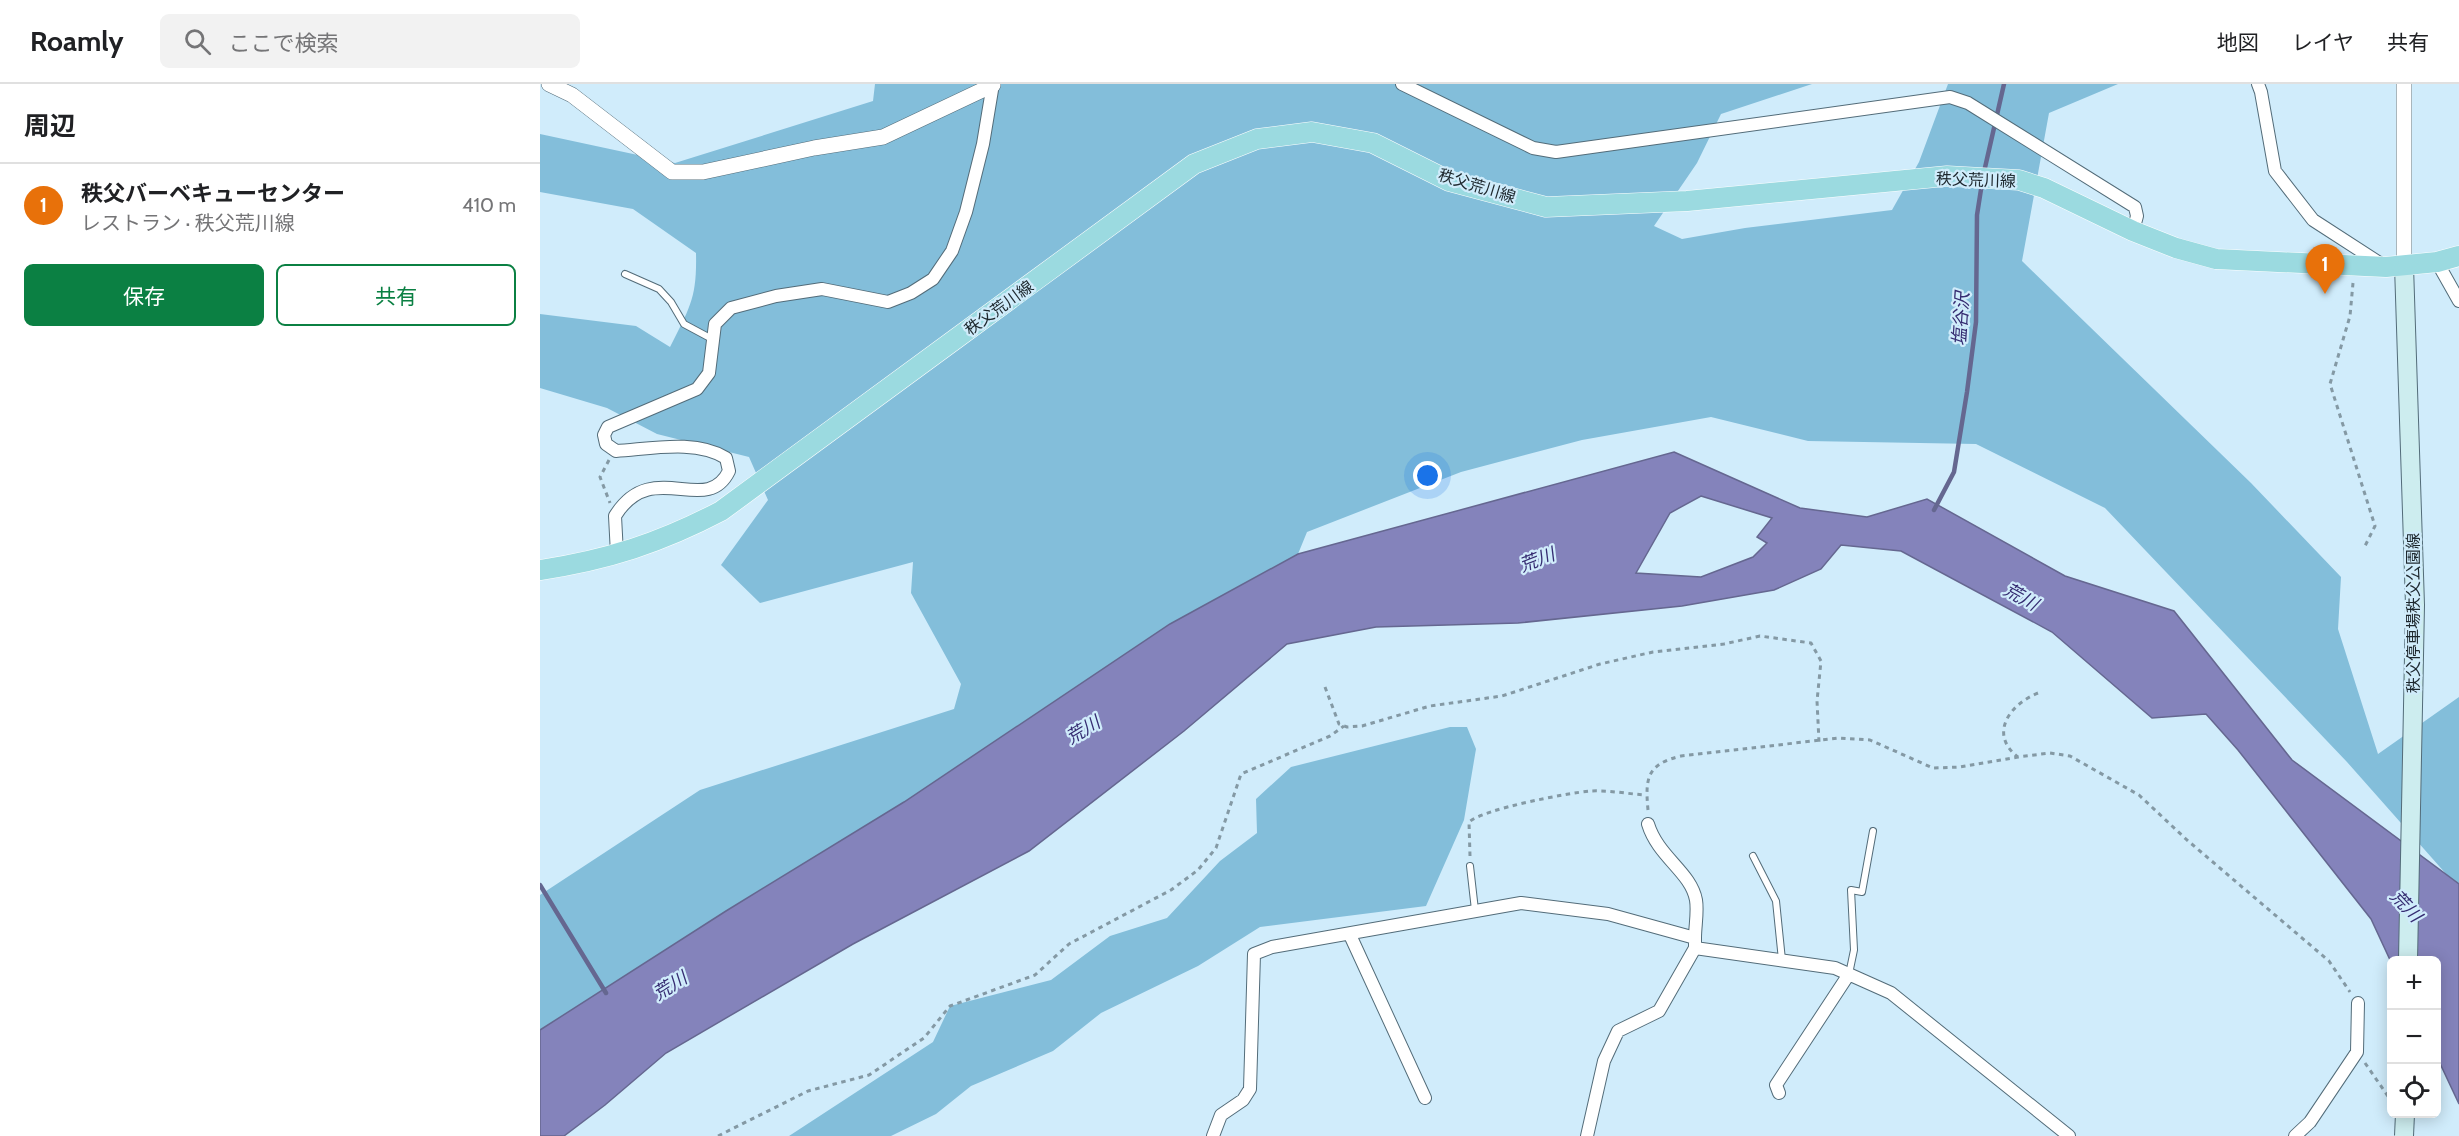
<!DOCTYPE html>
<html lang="ja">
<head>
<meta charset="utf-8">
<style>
  :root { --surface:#fff; --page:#f2f2f2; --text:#202124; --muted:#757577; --line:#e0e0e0; --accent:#0b8043 }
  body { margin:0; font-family:Cabin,"Noto Sans JP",sans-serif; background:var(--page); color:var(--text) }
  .controls { position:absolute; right:18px; bottom:18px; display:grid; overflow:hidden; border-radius:9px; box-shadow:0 3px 15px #0003 }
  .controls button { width:54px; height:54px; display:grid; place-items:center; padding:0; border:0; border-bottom:2px solid var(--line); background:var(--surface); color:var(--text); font:30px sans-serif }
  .you { position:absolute; left:888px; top:392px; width:21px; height:21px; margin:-15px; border:4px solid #fff; border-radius:50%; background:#1a73e8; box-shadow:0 0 0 9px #1a73e833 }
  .badge { display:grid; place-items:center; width:39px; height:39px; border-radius:50%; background:var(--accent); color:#fff; font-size:20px; font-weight:700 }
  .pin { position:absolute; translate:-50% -50px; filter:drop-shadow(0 2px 3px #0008) }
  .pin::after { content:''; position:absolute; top:32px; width:21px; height:18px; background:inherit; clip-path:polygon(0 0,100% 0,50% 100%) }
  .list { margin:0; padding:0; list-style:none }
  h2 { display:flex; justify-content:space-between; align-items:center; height:78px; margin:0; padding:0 24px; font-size:26px }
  h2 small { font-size:20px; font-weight:400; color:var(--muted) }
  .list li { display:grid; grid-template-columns:39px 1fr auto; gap:18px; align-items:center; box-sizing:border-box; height:84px; padding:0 24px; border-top:2px solid var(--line) }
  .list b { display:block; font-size:22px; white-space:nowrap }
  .list p { margin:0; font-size:20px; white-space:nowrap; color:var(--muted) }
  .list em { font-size:20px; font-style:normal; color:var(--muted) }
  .actions { display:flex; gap:12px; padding:18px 24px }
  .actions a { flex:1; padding:14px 0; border:2px solid var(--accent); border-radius:9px; text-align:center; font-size:21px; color:var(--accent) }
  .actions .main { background:var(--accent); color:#fff }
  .icon { flex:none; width:33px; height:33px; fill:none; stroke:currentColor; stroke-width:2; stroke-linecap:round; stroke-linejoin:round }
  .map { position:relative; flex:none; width:1919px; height:1052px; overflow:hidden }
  header { display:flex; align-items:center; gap:36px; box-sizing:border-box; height:84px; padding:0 30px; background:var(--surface); border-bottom:2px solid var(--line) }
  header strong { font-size:28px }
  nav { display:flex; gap:33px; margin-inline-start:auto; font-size:21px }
  .search { width:420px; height:54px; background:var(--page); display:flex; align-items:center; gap:15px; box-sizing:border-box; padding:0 21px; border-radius:9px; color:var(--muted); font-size:22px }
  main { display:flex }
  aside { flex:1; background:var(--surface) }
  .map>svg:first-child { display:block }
  .green { fill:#83beda }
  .water { fill:#8483bb; stroke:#656790; stroke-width:1.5; fill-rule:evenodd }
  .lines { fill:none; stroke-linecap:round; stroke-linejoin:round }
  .stream { stroke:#656790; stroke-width:4.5 }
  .service-casing { stroke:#536c79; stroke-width:8 }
  .minor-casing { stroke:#536c79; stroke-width:14 }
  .tertiary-casing { stroke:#536c79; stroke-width:16 }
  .secondary-casing { stroke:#536c79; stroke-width:20 }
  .primary-casing { stroke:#fff; stroke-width:21 }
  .path { stroke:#8499a4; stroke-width:3; stroke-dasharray:4.5 4.5; stroke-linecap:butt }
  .service { stroke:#fff; stroke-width:6 }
  .minor { stroke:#fff; stroke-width:12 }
  .tertiary { stroke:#fff; stroke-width:15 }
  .secondary { stroke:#cdedef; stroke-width:18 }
  .primary { stroke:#9bdae0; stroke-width:20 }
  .secondary-bridge-casing { stroke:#536c79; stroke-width:20; stroke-linecap:butt }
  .secondary-bridge { stroke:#cdedef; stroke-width:18 }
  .labels { text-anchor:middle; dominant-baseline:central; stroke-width:4.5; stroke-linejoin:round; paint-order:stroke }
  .street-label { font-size:16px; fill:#1d272d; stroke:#d0ecfb }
  .water-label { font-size:18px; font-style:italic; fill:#362d72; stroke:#d0ecfb }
</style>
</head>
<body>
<header>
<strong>Roamly</strong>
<div class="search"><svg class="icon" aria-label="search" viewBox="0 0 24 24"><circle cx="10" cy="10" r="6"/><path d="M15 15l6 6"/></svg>ここで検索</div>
<nav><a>地図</a><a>レイヤ</a><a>共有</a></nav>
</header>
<main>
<aside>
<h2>周辺<small></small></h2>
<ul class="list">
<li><span class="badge" style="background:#e8710a">1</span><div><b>秩父バーベキューセンター</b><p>レストラン · 秩父荒川線</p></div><em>410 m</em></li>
</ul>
<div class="actions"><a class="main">保存</a><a>共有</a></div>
</aside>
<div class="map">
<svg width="1919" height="1052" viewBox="0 0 1919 1052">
  <rect width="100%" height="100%" fill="#d0ecfb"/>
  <path class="green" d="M 335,0 L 1272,0 L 1181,30 L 1157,79 L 1114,142 L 1142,155 L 1205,144 L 1352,126 L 1379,78 L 1408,0 L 1578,0 L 1509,29 L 1482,177 L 1711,399 L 1801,493 L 1798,545 L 1838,670 L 1919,613 L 1919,801 L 1907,791 L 1807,678 L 1565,424 L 1436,360 L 1268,357 L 1171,333 L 1042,356 L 921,388 L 767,448 L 758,470 L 630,540 L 364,718 L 186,827 L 0,946 L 0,811 L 160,706 L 414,625 L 421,600 L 371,509 L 373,478 L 220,519 L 181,481 L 228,416 L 209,373 L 117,350 L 67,324 L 0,304 L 0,230 L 96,242 L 130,263 C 150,223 157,214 156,169 L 93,125 L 0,108 L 0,50 L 135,79 L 333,17 Z
    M 910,643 L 927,643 L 936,665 L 924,736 L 886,822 L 720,843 L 658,882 L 561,929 L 513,967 L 431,1002 L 396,1030 L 351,1052 L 249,1052 L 393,958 L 410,922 L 511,896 L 570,852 L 627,834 L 680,777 L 717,749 L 716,715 L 751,683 Z"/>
  <path class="water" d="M 1134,368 L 1260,424 L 1327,433 L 1387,415 L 1525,492 L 1634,527 L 1752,676 L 1919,800 L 1919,1020 L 1897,973 L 1896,876 L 1851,878 L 1831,835 L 1698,666 L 1666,630 L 1612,634 L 1512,548 L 1361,467 L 1301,461 L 1281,485 L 1234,506 L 1142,522 L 978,539 L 836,543 L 747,560 L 644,647 L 489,767 L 313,860 L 126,969 L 65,1021 L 24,1052 L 0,1052 L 0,946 L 186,827 L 364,718 L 630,540 L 758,470 ZM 1161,412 L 1232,434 L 1217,453 L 1227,459 L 1213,473 L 1161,493 L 1096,489 L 1130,429 Z"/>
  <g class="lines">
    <path class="stream" d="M 1444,88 L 1464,0
      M 1394,426 L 1414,388 L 1427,308 L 1436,238 L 1437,131 L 1442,99
      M 0,801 L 66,909"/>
    <defs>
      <path id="service" d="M 85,190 L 119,205 L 131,218 L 144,240 L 172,255
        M 1213,772 L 1236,817 L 1242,876
        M 930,782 L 935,826
        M 1309,890 L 1314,866 L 1311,806 L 1322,808 L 1333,747"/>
      <path id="minor" d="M 862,0 L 993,64 L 1016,68 L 1410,13 L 1428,19 L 1595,123 L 1597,132 L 1593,147
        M 1718,0 L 1721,8 L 1735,87 L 1773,136 L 1841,180
        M 1897,178 L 1919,217
        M 77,470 L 75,432 C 112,372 166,434 189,387 L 186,374 C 156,355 110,365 76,367 L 66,360 L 64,351 L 68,343 L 157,305 L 169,289 L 175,240 L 191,224 L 236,212 L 282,205 L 348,218 L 371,209 L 393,195 L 412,167 L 426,128 L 443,60 L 453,0
        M 1108,740 C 1118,773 1151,788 1156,816 C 1158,828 1155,842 1155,854
        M 810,851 L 885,1014
        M 1239,1009 L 1236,1001 L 1309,890
        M 673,1052 L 681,1031 L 703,1016 L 710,1005 L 714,870 L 732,863 L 981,819 L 1068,830 L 1155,854 L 1155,864
        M 1047,1052 L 1064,977 L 1078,947 L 1119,927 L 1155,864 L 1295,884 L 1351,909 L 1529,1052
        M 1755,1052 L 1770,1038 L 1817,968 L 1818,919"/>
      <path id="tertiary" d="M 9,0 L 32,11 L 132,88 L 163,88 L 274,64 L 343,53 L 453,1
        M 1864,0 L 1864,182"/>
      <path id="secondary" d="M 1864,182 L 1875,521 L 1868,876"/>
      <path id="primary" d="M 0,486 C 67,476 120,459 181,427 L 654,80 L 717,55 L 772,48 L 833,59 L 909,97 L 1006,123 L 1147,117 L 1407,92 L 1479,96 L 1504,104 L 1593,147 L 1636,164 L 1676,175 L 1846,183 L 1897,178 L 1919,172"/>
    </defs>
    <use href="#service" class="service-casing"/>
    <use href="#minor" class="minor-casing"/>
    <use href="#tertiary" class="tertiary-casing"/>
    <use href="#secondary" class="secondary-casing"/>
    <use href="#primary" class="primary-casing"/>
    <path class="path" d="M 1813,199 L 1810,232 L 1790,300 L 1835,442 L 1824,464
      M 69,376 L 60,393 L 70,419
      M 785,603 L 799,640 L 807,643 L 822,642 L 890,622 L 962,612 L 1060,580 L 1113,568 L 1184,560 L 1220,552 L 1271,559 L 1281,577 L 1277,617 L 1279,658
      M 1498,609 C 1470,620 1448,650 1478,673 L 1510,669 L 1530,672 L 1599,711 L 1647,756 L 1789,877 L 1810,908
      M 1108,726 C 1105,694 1107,680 1141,672 L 1299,654 L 1330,656 L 1393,684 L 1420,683 L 1478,673
      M 930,772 L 929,738 C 943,725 1028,709 1050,707 C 1069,706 1088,710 1106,711
      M 1825,979 L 1852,1018
      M 178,1052 L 268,1007 L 329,991 L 384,954 L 410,922 L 495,891 L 529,860 L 631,806 L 658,786 L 676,764 L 701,690 L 790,652 L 804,642"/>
    <use href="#service" class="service"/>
    <use href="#minor" class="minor"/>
    <use href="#tertiary" class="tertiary"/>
    <use href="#secondary" class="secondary"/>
    <use href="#primary" class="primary"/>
    <defs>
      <path id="secondary-bridge" d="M 1864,1052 L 1865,1030"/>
    </defs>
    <use href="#secondary-bridge" class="secondary-bridge-casing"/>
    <use href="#secondary-bridge" class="secondary-bridge"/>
  </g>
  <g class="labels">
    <g class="street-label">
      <text transform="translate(1436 96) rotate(2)">秩父荒川線</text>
      <text transform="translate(937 102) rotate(17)">秩父荒川線</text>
      <text transform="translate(459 224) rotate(-36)">秩父荒川線</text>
      <text transform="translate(1873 529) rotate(-90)">秩父停車場秩父公園線</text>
    </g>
    <g class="water-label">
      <text transform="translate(1421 235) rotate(-86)">塩谷沢</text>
      <text transform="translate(997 476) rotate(-21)">荒川</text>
      <text transform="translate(1481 513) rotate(29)">荒川</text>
      <text transform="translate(543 646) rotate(-31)">荒川</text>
      <text transform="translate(1866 822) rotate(47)">荒川</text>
      <text transform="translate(130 902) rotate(-32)">荒川</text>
    </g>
  </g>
</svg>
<div class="controls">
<button>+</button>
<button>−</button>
<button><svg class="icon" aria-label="locate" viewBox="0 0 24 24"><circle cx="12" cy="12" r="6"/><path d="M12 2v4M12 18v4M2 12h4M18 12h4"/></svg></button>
</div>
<div class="you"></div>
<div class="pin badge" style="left:1785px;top:210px;background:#e8710a">1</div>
</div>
</main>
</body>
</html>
